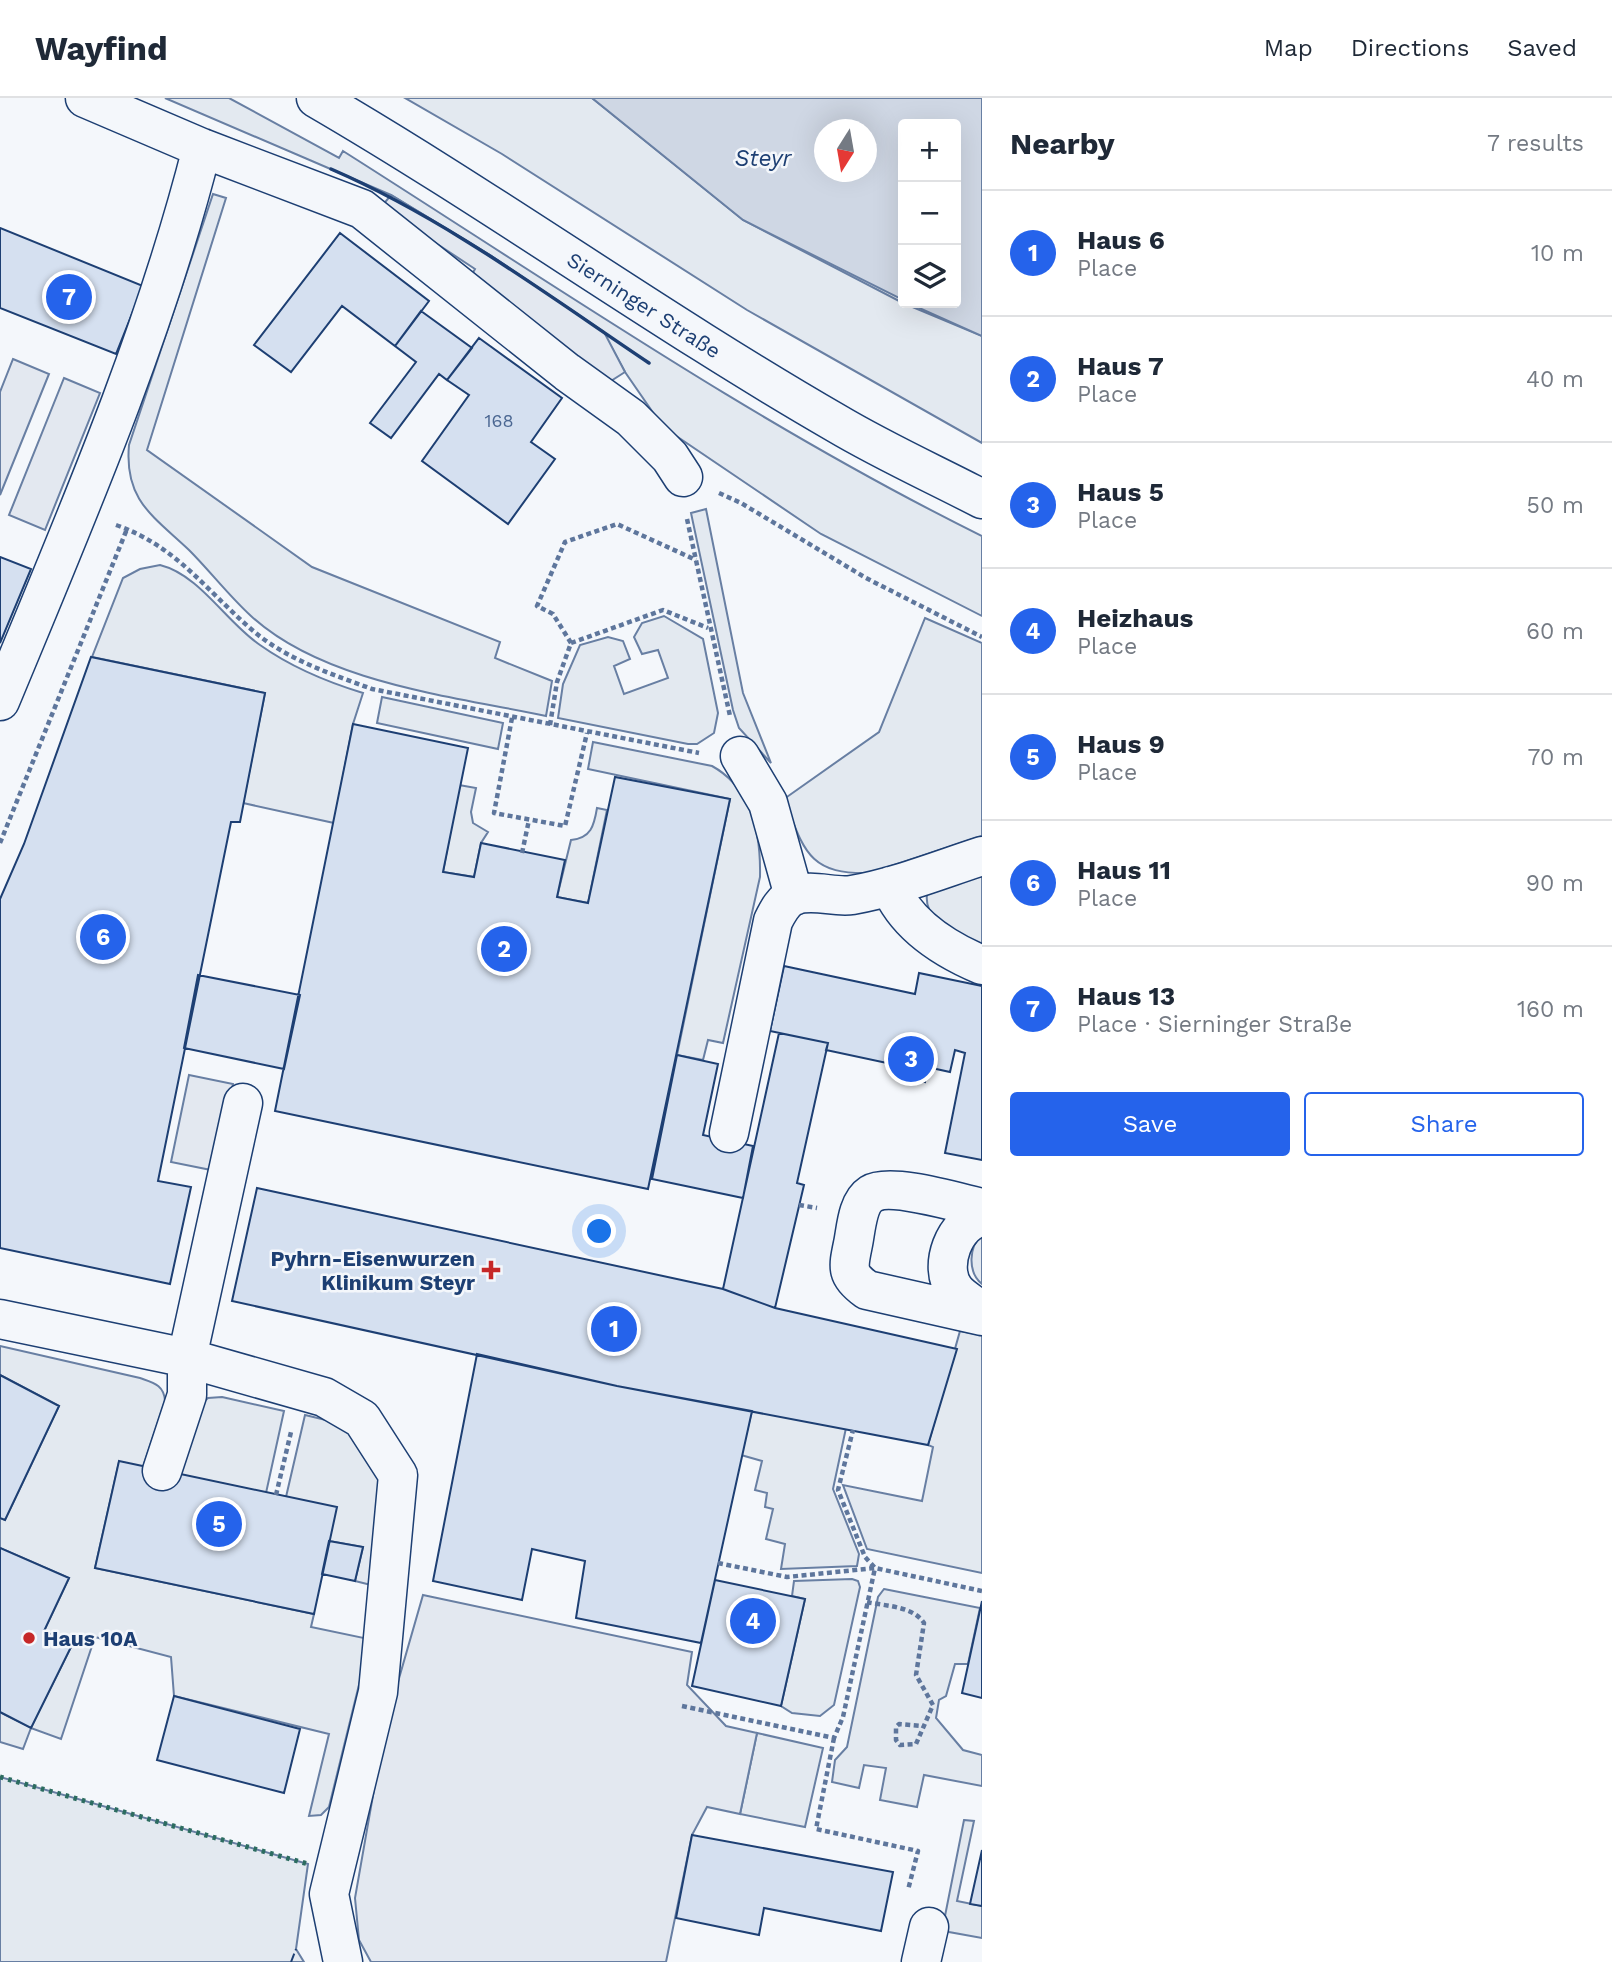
<!DOCTYPE html>
<html lang="en">
<head>
<meta charset="utf-8">
<style>
  :root { --surface:#fff; --page:#f6f6f7; --text:#1f2937; --muted:#747a83; --line:#e0e1e3; --accent:#2563eb }
  body { margin:0; font-family:"Work Sans",sans-serif; background:var(--page); color:var(--text) }
  .controls { position:absolute; right:21px; top:21px; display:grid; overflow:hidden; border-radius:7px; box-shadow:0 7px 28px #0002 }
  .controls button { width:63px; height:63px; display:grid; place-items:center; padding:0; border:0; border-bottom:2px solid var(--line); background:var(--surface); color:var(--text); font:35px sans-serif }
  .compass { position:absolute; left:814px; top:21px; width:63px; height:63px; border-radius:50%; background:var(--surface); box-shadow:0 7px 28px #0002; rotate:191deg }
  .you { position:absolute; left:600px; top:1134px; width:24px; height:24px; margin:-18px; border:5px solid #fff; border-radius:50%; background:#1a73e8; box-shadow:0 0 0 10px #1a73e833 }
  .badge { display:grid; place-items:center; width:46px; height:46px; border-radius:50%; background:var(--accent); color:#fff; font-size:23px; font-weight:700 }
  .pin { position:absolute; translate:-50% -50%; border:4px solid #fff; box-shadow:0 2px 7px #0006 }
  .list { margin:0; padding:0; list-style:none }
  h2 { display:flex; justify-content:space-between; align-items:center; height:91px; margin:0; padding:0 28px; font-size:30px }
  h2 small { font-size:23px; font-weight:400; color:var(--muted) }
  .list li { display:grid; grid-template-columns:46px 1fr auto; gap:21px; align-items:center; box-sizing:border-box; height:126px; padding:0 28px; border-top:2px solid var(--line) }
  .list b { display:block; font-size:26px; white-space:nowrap }
  .list p { margin:0; font-size:23px; white-space:nowrap; color:var(--muted) }
  .list em { font-size:23px; font-style:normal; color:var(--muted) }
  .actions { display:flex; gap:14px; padding:21px 28px }
  .actions a { flex:1; padding:16px 0; border:2px solid var(--accent); border-radius:7px; text-align:center; font-size:24px; color:var(--accent) }
  .actions .main { background:var(--accent); color:#fff }
  .icon { flex:none; width:38px; height:38px; fill:none; stroke:currentColor; stroke-width:2; stroke-linecap:round; stroke-linejoin:round }
  .map { position:relative; flex:none; width:982px; height:1864px; overflow:hidden }
  header { display:flex; align-items:center; gap:42px; box-sizing:border-box; height:98px; padding:0 35px; background:var(--surface); border-bottom:2px solid var(--line) }
  header strong { font-size:33px }
  nav { display:flex; gap:38px; margin-inline-start:auto; font-size:24px }
  main { display:flex }
  aside { flex:1; background:var(--surface) }
  .map>svg:first-child { display:block }
  .green { fill:#e3e9f0; stroke:#687fa3; stroke-width:2 }
  .parking { fill:#e3e8f0; stroke:#687fa3; stroke-width:2 }
  .water { fill:#cfd7e4; stroke:#687fa3; stroke-width:2; fill-rule:evenodd }
  .building { fill:#d5e0f0; stroke:#1d3f73; stroke-width:2 }
  .lines { fill:none; stroke-linecap:round; stroke-linejoin:round }
  .minor-casing { stroke:#1d3f73; stroke-width:41 }
  .major-casing { stroke:#1d3f73; stroke-width:41 }
  .path { stroke:#5e769c; stroke-width:4.5; stroke-dasharray:5 3.5; stroke-linecap:butt }
  .minor { stroke:#f4f7fb; stroke-width:38 }
  .major { stroke:#f4f7fb; stroke-width:38 }
  .hedge { stroke:#2c6c60; stroke-width:5; stroke-dasharray:3.5 5; stroke-linecap:butt }
  .fence { stroke:#1d3f73; stroke-width:2; stroke-dasharray:9 3.5; stroke-linecap:butt }
  .wall { stroke:#1d3f73; stroke-width:3.5 }
  .poi-dot { fill:#c62828; stroke:#f4f7fb; stroke-width:2.5 }
  .labels { text-anchor:middle; dominant-baseline:central; stroke-width:5; stroke-linejoin:round; paint-order:stroke }
  .number-label { font-size:18px; fill:#4b6792 }
  .street-label { font-size:21px; fill:#1d3f73; stroke:#f4f7fb }
  .poi-label { font-size:21px; font-weight:bold; fill:#1d3f73; stroke:#f4f7fb; text-anchor:end }
  .water-label { font-size:23px; font-style:italic; fill:#1d3f73; stroke:#f4f7fb }
</style>
</head>
<body>
<header>
<strong>Wayfind</strong>
<nav><a>Map</a><a>Directions</a><a>Saved</a></nav>
</header>
<main>
<div class="map">
<svg width="982" height="1864" viewBox="0 0 982 1864">
  <rect width="100%" height="100%" fill="#f4f7fb"/>
  <path class="green" d="M 165,0 L 229,0 L 339,60 L 343,53 C 553,186 759,328 982,438 L 982,518 L 821,436 L 663,329 L 625,274 L 603,234 L 490,157 L 391,97 Z
    M 405,0 L 592,0 L 743,122 L 903,205 L 982,238 L 982,345 L 747,212 L 502,56 Z
    M 213,96 L 226,100 L 147,352 L 312,469 L 500,544 L 495,560 L 552,583 L 546,618 C 452,598 324,585 251,518 C 229,498 210,473 189,452 C 153,418 124,402 129,347 Z
    M 706,411 L 743,595 L 771,665 L 739,630 L 733,612 L 691,415 Z
    M 160,467 C 200,477 226,524 260,547 C 291,569 327,584 363,595 L 353,626 L 334,725 L 243,705 L 265,595 L 92,559 L 123,480 L 140,471 Z
    M 664,518 L 703,541 L 718,615 L 714,635 L 697,646 L 688,646 L 558,620 L 563,586 L 580,547 L 608,539 L 623,543 L 630,561 L 614,568 L 624,596 L 668,580 L 658,552 L 642,556 L 634,539 L 642,525 Z
    M 925,520 L 982,545 L 982,738 L 870,775 C 808,777 804,752 784,701 L 879,634 Z
    M 382,599 L 503,625 L 498,651 L 377,625 Z
    M 593,644 L 712,668 C 752,690 761,736 760,779 L 723,945 L 708,942 L 703,962 L 677,957 L 730,701 L 588,671 Z
    M 459,687 L 476,690 L 471,714 L 473,725 L 488,734 L 481,745 L 474,779 L 443,774 Z
    M 597,710 L 607,712 L 588,805 L 557,799 L 571,742 C 591,740 594,728 597,710 Z
    M 982,770 L 982,850 C 959,836 919,824 928,791 Z
    M 982,1136 L 982,1186 C 967,1174 969,1148 982,1136 Z
    M 960,1233 L 982,1237 L 982,1475 L 867,1451 L 843,1387 L 922,1403 L 933,1349 L 928,1347 Z
    M 0,1248 L 140,1280 C 154,1285 164,1287 165,1303 L 143,1369 L 119,1364 L 95,1470 L 314,1516 L 311,1529 L 364,1540 L 368,1550 L 329,1709 L 321,1717 L 309,1718 L 329,1636 L 174,1598 L 171,1559 L 95,1539 L 61,1641 L 31,1630 L 23,1651 L 0,1644 L 0,1614 L 31,1630 L 72,1547 L 44,1533 L 69,1480 L 0,1450 L 0,1420 L 5,1422 L 59,1308 L 0,1277 Z
    M 222,1299 L 284,1313 L 266,1395 L 177,1376 L 197,1310 L 208,1300 Z
    M 752,1313 L 846,1330 L 833,1391 L 859,1456 L 857,1468 L 781,1471 L 785,1446 L 766,1441 L 773,1411 L 765,1409 L 767,1395 L 755,1392 L 762,1363 L 741,1357 Z
    M 305,1317 L 330,1323 L 350,1333 L 380,1379 L 371,1487 L 355,1483 L 363,1449 L 329,1443 L 286,1399 Z
    M 852,1481 L 858,1483 L 860,1489 L 834,1607 L 820,1618 L 792,1615 L 781,1608 L 805,1501 L 792,1498 L 794,1483 Z
    M 884,1491 L 980,1510 L 968,1566 L 955,1566 L 946,1598 L 939,1602 L 936,1620 L 963,1652 L 982,1657 L 982,1688 L 924,1677 L 917,1709 L 880,1702 L 886,1670 L 864,1667 L 859,1690 L 832,1684 L 835,1662 L 847,1649 L 878,1499 Z
    M 757,1635 L 823,1650 L 805,1729 L 740,1716 Z
    M 0,1679 L 308,1766 L 296,1851 L 304,1864 L 0,1864 Z
    M 964,1722 L 974,1723 L 957,1803 L 982,1808 L 982,1840 L 949,1834 L 943,1828 Z"/>
  <path class="parking" d="M 391,97 L 490,157 L 604,234 L 625,274 L 603,288 L 468,183 L 475,171 L 381,109 Z
    M 13,261 L 49,276 L 0,397 L 0,294 Z
    M 64,280 L 100,295 L 45,432 L 9,417 Z
    M 189,977 L 233,986 L 216,1073 L 171,1064 Z
    M 423,1497 L 692,1554 L 687,1587 L 726,1628 L 757,1635 L 740,1716 L 707,1709 L 692,1737 L 666,1864 L 371,1864 L 359,1842 L 355,1800 L 385,1629 Z"/>
  <path class="water" d="M 592,0 L 982,0 L 982,238 L 908,205 L 956,205 L 956,26 L 903,26 L 903,202 L 743,122 ZM 824,32 L 866,32 L 866,74 L 824,74 Z"/>
  <path class="building" d="M 0,130 L 143,188 L 116,256 L 0,210 Z
    M 340,135 L 429,203 L 395,248 L 342,208 L 291,274 L 254,247 Z
    M 421,213 L 472,250 L 447,282 L 439,276 L 391,340 L 370,325 L 416,264 L 395,248 Z
    M 479,240 L 562,300 L 531,344 L 555,361 L 508,426 L 422,363 L 469,297 L 447,282 Z
    M 0,459 L 31,471 L 0,545 Z
    M 91,559 L 265,595 L 240,724 L 231,724 L 158,1083 L 191,1089 L 170,1186 L 0,1150 L 0,801 L 24,746 Z
    M 353,626 L 468,650 L 443,774 L 474,779 L 481,745 L 565,762 L 557,799 L 588,805 L 615,679 L 730,701 L 648,1091 L 275,1013 Z
    M 784,868 L 915,896 L 919,875 L 982,888 L 982,1062 L 945,1055 L 965,955 L 955,952 L 950,974 L 927,969 L 925,984 L 898,979 L 901,968 L 826,952 L 828,945 L 770,933 Z
    M 198,877 L 300,897 L 284,971 L 184,950 Z
    M 779,935 L 828,945 L 797,1085 L 804,1087 L 775,1210 L 723,1191 Z
    M 677,957 L 718,966 L 703,1037 L 753,1048 L 743,1100 L 652,1081 Z
    M 257,1090 L 723,1191 L 775,1210 L 957,1251 L 928,1347 L 617,1288 L 232,1203 Z
    M 477,1256 L 617,1288 L 752,1313 L 701,1545 L 576,1520 L 585,1463 L 532,1451 L 522,1502 L 433,1483 Z
    M 0,1277 L 59,1308 L 5,1422 L 0,1420 Z
    M 119,1363 L 337,1409 L 314,1516 L 95,1470 Z
    M 329,1443 L 363,1449 L 355,1483 L 322,1476 Z
    M 0,1450 L 69,1480 L 44,1533 L 72,1547 L 31,1630 L 0,1614 Z
    M 715,1482 L 805,1501 L 781,1608 L 692,1588 Z
    M 982,1503 L 982,1600 L 962,1595 Z
    M 174,1598 L 300,1631 L 284,1695 L 157,1662 Z
    M 692,1737 L 893,1774 L 881,1833 L 764,1810 L 759,1837 L 676,1820 Z
    M 982,1752 L 982,1808 L 970,1806 Z"/>
  <g class="lines">
    <defs>
      <path id="minor" d="M 85,0 L 202,50 L 362,111 L 567,274 L 631,320 L 670,359 L 683,379
        M 0,603 C 75,422 154,240 202,50
        M 740,658 L 768,705 L 794,798
        M 890,788 C 906,827 944,851 982,867
        M 729,1035 L 773,823 C 778,813 783,803 793,798 C 812,790 834,800 852,797 C 897,789 939,772 982,758
        M 982,1110 C 959,1105 890,1084 871,1096 C 857,1105 856,1132 853,1146 C 848,1170 846,1177 867,1192 L 982,1218
        M 982,1119 C 955,1123 937,1169 955,1192 C 961,1200 974,1207 982,1213
        M 0,1221 L 187,1260 L 324,1299 L 362,1321 L 398,1377 L 378,1594 L 329,1796 L 343,1864
        M 162,1373 L 187,1297 L 187,1260 L 243,1005
        M 921,1864 L 929,1829"/>
      <g id="major">
        <path id="s1" d="M 316,0 C 493,103 659,223 836,325 C 883,353 934,376 982,401"/>
      </g>
    </defs>
    <use href="#minor" class="minor-casing"/>
    <use href="#major" class="major-casing"/>
    <path class="path" d="M 719,395 L 741,405 L 866,480 L 982,539
      M 687,421 L 730,618
      M 116,427 C 176,448 205,491 251,531 C 285,561 331,576 372,591 L 699,655
      M 571,545 L 553,516 L 537,508 L 565,444 L 617,426 L 696,462
      M 512,620 L 494,715 L 565,728 L 587,635
      M 550,627 L 557,584 L 571,545 L 663,512 L 708,530
      M 0,745 L 127,431
      M 522,755 L 529,722
      M 799,1107 L 817,1110
      M 276,1397 L 291,1334
      M 718,1465 L 787,1479 L 875,1470 L 982,1493
      M 867,1504 C 885,1508 913,1508 924,1525 L 916,1577 L 933,1607 L 916,1646 L 900,1647 L 896,1642 L 896,1629 L 899,1626 L 922,1628
      M 682,1608 L 834,1640 L 843,1619 L 875,1470 L 865,1459 L 838,1392 L 853,1332
      M 834,1640 L 816,1731 L 918,1753 L 908,1792"/>
    <use href="#minor" class="minor"/>
    <use href="#major" class="major"/>
    <path class="hedge" d="M 0,1679 L 308,1766"/>
    <path class="fence" d="M 291,1864 L 296,1851"/>
    <path class="wall" d="M 331,71 C 446,121 546,196 649,265"/>
  </g>
  <g class="poi-dot">
    <path d="M487.5 1161.5h7v7h7v7h-7v7h-7v-7h-7v-7h7z"/>
    <circle cx="29" cy="1540" r="7"/>
  </g>
  <g class="labels">
    <g class="number-label">
      <text x="499" y="322">168</text>
    </g>
    <g class="street-label">
      <text stroke="none"><textPath href="#s1" startOffset="388">Sierninger Straße</textPath></text>
    </g>
    <g class="poi-label">
      <text x="475" y="1160">Pyhrn-Eisenwurzen<tspan x="475" dy="24">Klinikum Steyr</tspan></text>
      <text x="43" y="1540" text-anchor="start">Haus 10A</text>
    </g>
    <g class="water-label">
      <text x="763" y="60">Steyr</text>
    </g>
  </g>
</svg>
<div class="controls">
<button>+</button>
<button>−</button>
<button><svg class="icon" aria-label="layers" viewBox="0 0 24 24"><path d="M12 4l9 5-9 5-9-5zM3 14l9 5 9-5"/></svg></button>
</div>
<svg class="compass" viewBox="-18 -18 36 36"><path d="M0-13l5 13h-10z" fill="#e53935"/><path d="M0 13l5-13h-10z" fill="#747a83"/></svg>
<div class="you"></div>
<div class="pin badge" style="left:614px;top:1231px">1</div>
<div class="pin badge" style="left:504px;top:851px">2</div>
<div class="pin badge" style="left:911px;top:961px">3</div>
<div class="pin badge" style="left:753px;top:1523px">4</div>
<div class="pin badge" style="left:219px;top:1426px">5</div>
<div class="pin badge" style="left:103px;top:839px">6</div>
<div class="pin badge" style="left:69px;top:199px">7</div>
</div>
<aside>
<h2>Nearby<small>7 results</small></h2>
<ul class="list">
<li><span class="badge">1</span><div><b>Haus 6</b><p>Place</p></div><em>10 m</em></li>
<li><span class="badge">2</span><div><b>Haus 7</b><p>Place</p></div><em>40 m</em></li>
<li><span class="badge">3</span><div><b>Haus 5</b><p>Place</p></div><em>50 m</em></li>
<li><span class="badge">4</span><div><b>Heizhaus</b><p>Place</p></div><em>60 m</em></li>
<li><span class="badge">5</span><div><b>Haus 9</b><p>Place</p></div><em>70 m</em></li>
<li><span class="badge">6</span><div><b>Haus 11</b><p>Place</p></div><em>90 m</em></li>
<li><span class="badge">7</span><div><b>Haus 13</b><p>Place · Sierninger Straße</p></div><em>160 m</em></li>
</ul>
<div class="actions"><a class="main">Save</a><a>Share</a></div>
</aside>
</main>
</body>
</html>
